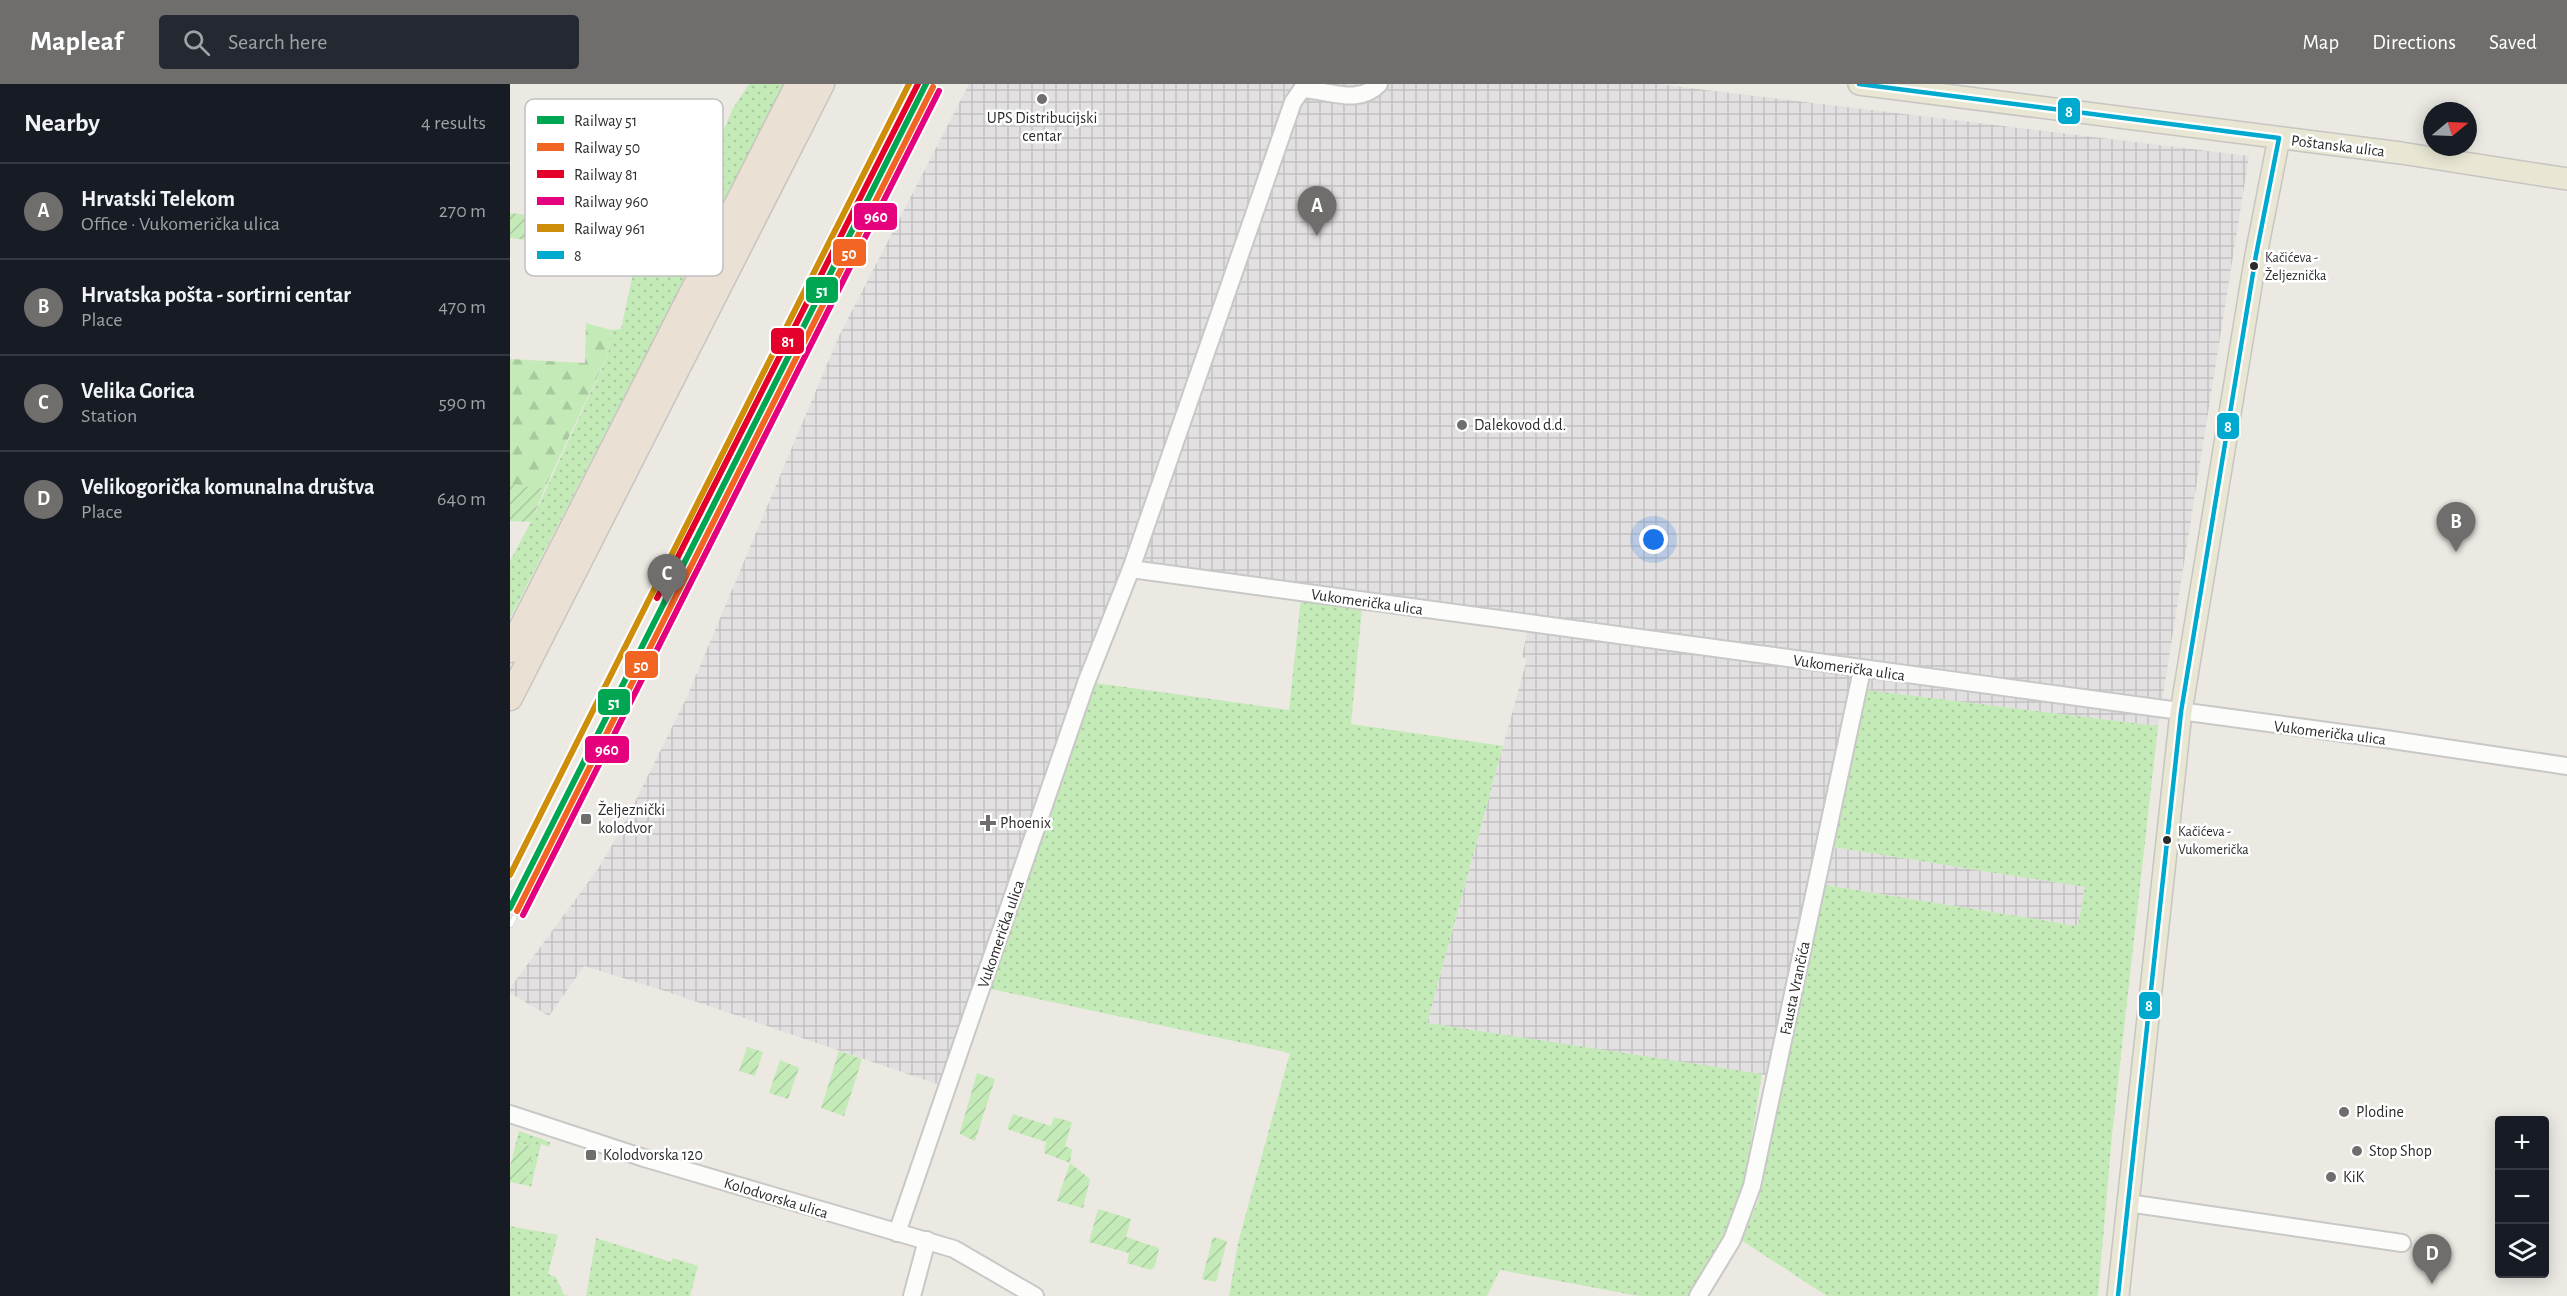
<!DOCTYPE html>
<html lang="en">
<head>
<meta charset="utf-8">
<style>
  :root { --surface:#171b24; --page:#242831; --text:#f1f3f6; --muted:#9ea1a6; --line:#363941; --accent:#6f6e6c }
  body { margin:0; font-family:"Alegreya Sans",sans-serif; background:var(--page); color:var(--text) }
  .controls { position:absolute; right:18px; bottom:18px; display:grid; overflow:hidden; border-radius:6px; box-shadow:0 3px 15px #0003 }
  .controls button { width:54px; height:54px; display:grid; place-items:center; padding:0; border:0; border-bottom:2px solid var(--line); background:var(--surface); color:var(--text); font:30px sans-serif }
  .compass { position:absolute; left:1913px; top:18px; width:54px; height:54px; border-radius:50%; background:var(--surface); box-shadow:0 3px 15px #0003; rotate:71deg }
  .you { position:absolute; left:1144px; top:456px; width:21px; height:21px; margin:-15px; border:4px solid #fff; border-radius:50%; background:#1a73e8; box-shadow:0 0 0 9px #1a73e833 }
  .badge { display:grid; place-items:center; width:39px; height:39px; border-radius:50%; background:var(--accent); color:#fff; font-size:20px; font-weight:700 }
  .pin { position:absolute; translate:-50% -50px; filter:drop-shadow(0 2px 3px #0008) }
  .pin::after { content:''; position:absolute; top:32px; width:21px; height:18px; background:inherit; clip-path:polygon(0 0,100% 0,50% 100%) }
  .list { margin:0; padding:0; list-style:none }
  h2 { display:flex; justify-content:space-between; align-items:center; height:78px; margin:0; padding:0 24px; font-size:26px }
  h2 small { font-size:20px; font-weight:400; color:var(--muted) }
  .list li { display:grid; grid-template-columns:39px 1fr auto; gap:18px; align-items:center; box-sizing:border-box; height:96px; padding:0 24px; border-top:2px solid var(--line) }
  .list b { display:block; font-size:22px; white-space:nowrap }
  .list p { margin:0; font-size:20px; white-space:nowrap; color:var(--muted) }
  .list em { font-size:20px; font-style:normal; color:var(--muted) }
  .icon { flex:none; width:33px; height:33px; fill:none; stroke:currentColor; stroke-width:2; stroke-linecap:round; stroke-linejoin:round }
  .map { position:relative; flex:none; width:2057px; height:1212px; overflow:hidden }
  header { display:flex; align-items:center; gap:36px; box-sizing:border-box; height:84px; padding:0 30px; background:var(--accent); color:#fff }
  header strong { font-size:28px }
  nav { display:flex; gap:33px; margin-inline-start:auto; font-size:21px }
  .search { width:420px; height:54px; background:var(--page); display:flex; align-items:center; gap:15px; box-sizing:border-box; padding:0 21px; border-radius:6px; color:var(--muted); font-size:22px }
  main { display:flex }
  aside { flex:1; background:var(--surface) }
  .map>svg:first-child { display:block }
  .industrial { fill:url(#industrial-grid) }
  .grass { fill:url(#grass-dots) }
  .forest { fill:url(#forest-firs) }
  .garden { fill:url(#garden-furrows) }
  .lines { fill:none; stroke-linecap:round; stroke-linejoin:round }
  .minor-casing { stroke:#c8c8c7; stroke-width:20 }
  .major-casing { stroke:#c6c5c2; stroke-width:24 }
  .highway-casing { stroke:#c6c5c2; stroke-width:27 }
  .minor { stroke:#fcfcfb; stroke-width:16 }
  .major { stroke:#e9e7d4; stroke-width:21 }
  .highway { stroke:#eae1d4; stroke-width:24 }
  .rail-casing { stroke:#dedee0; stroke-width:6 }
  .rail { stroke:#fff; stroke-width:4; stroke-dasharray:11; stroke-linecap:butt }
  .bus-1-casing { stroke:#fff; stroke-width:9 }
  .bus-1 { stroke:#00a9ce; stroke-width:4.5 }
  .rail-1-casing { stroke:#fff; stroke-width:10 }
  .rail-2-casing { stroke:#fff; stroke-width:10 }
  .rail-3-casing { stroke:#fff; stroke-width:10 }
  .rail-4-casing { stroke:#fff; stroke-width:10 }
  .rail-5-casing { stroke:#fff; stroke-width:10 }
  .rail-1 { stroke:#00a651; stroke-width:6 }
  .rail-2 { stroke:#f26522; stroke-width:6 }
  .rail-3 { stroke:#e4002b; stroke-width:6 }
  .rail-4 { stroke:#e5007d; stroke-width:6 }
  .rail-5 { stroke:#ce8e09; stroke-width:6 }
  .poi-dot { fill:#6f6e6c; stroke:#fff; stroke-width:2 }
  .bus-dot { fill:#2c2c2c; stroke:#fff; stroke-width:2 }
  .labels { text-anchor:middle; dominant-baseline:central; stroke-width:5; stroke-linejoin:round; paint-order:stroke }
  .bus-label { font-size:14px; fill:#2c2c2c; stroke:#fff; text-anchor:start }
  .poi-label { font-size:16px; fill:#2c2c2c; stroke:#fff; text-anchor:start }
  .street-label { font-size:16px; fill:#2c2c2c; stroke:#fff }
  .key { fill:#fff; stroke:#c0c0c0; stroke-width:1.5 }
  .key-label { font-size:16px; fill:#2c2c2c }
  .line-badge { stroke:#fff; stroke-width:2 }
  .badge-label { font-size:16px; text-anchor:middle; font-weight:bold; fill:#fff }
</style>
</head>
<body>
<header>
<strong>Mapleaf</strong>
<div class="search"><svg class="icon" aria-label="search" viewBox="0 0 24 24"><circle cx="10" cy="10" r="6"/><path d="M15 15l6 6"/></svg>Search here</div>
<nav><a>Map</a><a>Directions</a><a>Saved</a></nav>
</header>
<main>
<aside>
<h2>Nearby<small>4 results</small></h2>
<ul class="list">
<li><span class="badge">A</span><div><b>Hrvatski Telekom</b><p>Office · Vukomerička ulica</p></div><em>270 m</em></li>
<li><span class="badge">B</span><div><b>Hrvatska pošta - sortirni centar</b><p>Place</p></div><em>470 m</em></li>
<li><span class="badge">C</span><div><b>Velika Gorica</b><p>Station</p></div><em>590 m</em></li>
<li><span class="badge">D</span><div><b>Velikogorička komunalna društva</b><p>Place</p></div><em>640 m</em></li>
</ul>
</aside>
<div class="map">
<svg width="2057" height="1212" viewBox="0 0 2057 1212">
  <defs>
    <pattern id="industrial-grid" width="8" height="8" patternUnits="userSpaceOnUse" patternTransform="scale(1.5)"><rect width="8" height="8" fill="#e2e0e1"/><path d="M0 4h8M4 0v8" fill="none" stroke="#c2c0c1"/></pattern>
    <pattern id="grass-dots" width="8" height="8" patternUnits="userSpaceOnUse" patternTransform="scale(1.5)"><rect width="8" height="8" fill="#c4eab8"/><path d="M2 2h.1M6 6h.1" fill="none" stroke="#a9c99e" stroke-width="1.8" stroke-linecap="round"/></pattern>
    <pattern id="forest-firs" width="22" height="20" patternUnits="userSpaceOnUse" patternTransform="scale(1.5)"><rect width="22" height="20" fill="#c4eab8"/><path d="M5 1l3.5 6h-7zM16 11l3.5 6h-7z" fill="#a9c99e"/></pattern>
    <pattern id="garden-furrows" width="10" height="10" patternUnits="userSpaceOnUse" patternTransform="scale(1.5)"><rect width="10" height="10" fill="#c4eab8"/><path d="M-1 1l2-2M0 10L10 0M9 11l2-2" fill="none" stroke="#a9c99e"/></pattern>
  </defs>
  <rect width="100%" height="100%" fill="#ebe9e2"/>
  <path class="industrial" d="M 459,0 L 1147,0 L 1739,72 L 1648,642 L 1356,606 L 1323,763 L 1575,803 L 1568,842 L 1316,801 L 1275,994 L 917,939 L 1017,575 L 1012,573 L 1017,548 L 625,492 L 433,1002 L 152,906 L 74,882 L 39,932 L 0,909 L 0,904 L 88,785 L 112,744 L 176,615 L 329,252 Z"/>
  <path class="grass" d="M 239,0 L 275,0 L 0,534 L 0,477 L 21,438 L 98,271 L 101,246 L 111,245 L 128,167 L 135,167 L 169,132 L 173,91 L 102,86 L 102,76 L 200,80 L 222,26 Z
    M 791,515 L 852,524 L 841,640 L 993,662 L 917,939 L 1252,990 L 1237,1083 L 1224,1135 L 1182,1212 L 1129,1212 L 990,1186 L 977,1212 L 719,1212 L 728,1159 L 780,969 L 481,905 L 586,599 L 779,626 Z
    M 1356,606 L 1648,642 L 1602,1051 L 1588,1212 L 1317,1212 L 1231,1156 L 1248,1118 L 1315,801 L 1568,842 L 1575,803 L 1323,763 Z
    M 9,1047 L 40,1058 L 39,1063 L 31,1060 L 21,1103 L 15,1101 L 24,1063 L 6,1058 Z
    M 0,1142 L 48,1151 L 38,1190 L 46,1193 L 54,1211 L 60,1212 L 0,1212 Z
    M 86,1154 L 161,1178 L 163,1174 L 188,1182 L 180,1212 L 76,1212 Z"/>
  <path class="forest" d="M 76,239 L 101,246 L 98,270 L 35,404 L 0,401 L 0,275 L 75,279 Z"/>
  <path class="garden" d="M 0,129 L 36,133 L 33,158 L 0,154 Z
    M 0,401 L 35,404 L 21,438 L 0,437 Z
    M 237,963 L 253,968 L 245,992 L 229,987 Z
    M 329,967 L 352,975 L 334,1032 L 311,1024 Z
    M 270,976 L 289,984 L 278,1015 L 259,1009 Z
    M 467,989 L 485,995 L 465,1057 L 450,1050 L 450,1048 Z
    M 503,1030 L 541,1042 L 544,1033 L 562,1038 L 555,1062 L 562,1065 L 560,1079 L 580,1095 L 573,1124 L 547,1117 L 560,1079 L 534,1069 L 536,1058 L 497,1045 Z
    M 6,1058 L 24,1063 L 15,1101 L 0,1098 L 0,1083 Z
    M 588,1125 L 621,1135 L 616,1153 L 649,1164 L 645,1182 L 641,1186 L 617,1179 L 619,1169 L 579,1158 Z
    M 703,1153 L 717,1157 L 706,1198 L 692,1195 Z"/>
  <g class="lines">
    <defs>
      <path id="minor" d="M 621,485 L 1869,654 L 2057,682
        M 0,1030 L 134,1074 L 444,1165 L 525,1212
        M 1618,1119 L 1892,1159
        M 387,1149 L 576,599 L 621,485 L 783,18 L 792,5 C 819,6 848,22 869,0
        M 402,1212 L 417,1156
        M 1188,1212 L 1222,1156 L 1242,1102 L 1352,586"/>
      <path id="major" d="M 1349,0 L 1891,69 L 2057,95
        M 1608,1212 L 1671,628 L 1746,171 L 1769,54"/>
      <path id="highway" d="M 0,566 L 288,0
        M 0,614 L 312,0"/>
    </defs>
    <use href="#minor" class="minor-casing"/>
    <use href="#major" class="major-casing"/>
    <use href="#highway" class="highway-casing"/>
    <use href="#minor" class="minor"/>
    <use href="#major" class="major"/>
    <use href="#highway" class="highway"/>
    <defs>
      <path id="rail" d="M 0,842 L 425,0"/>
    </defs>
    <use href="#rail" class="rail-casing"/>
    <use href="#rail" class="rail"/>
    <defs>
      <path id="bus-1" d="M 1349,0 L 1769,54
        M 1608,1212 L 1671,628 L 1746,171 L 1769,54"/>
    </defs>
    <use href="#bus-1" class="bus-1-casing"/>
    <use href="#bus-1" class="bus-1"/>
    <defs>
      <path id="rail-1" d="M 0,824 L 416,0"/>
      <path id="rail-2" d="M 7,827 L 423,3"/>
      <path id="rail-3" d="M 147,514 L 408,0"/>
      <path id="rail-4" d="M 13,831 L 429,7"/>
      <path id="rail-5" d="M 0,791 L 399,0"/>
    </defs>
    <use href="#rail-1" class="rail-1-casing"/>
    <use href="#rail-2" class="rail-2-casing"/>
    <use href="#rail-3" class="rail-3-casing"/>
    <use href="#rail-4" class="rail-4-casing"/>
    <use href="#rail-5" class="rail-5-casing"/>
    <use href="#rail-1" class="rail-1"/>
    <use href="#rail-2" class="rail-2"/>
    <use href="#rail-3" class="rail-3"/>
    <use href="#rail-4" class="rail-4"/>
    <use href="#rail-5" class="rail-5"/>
  </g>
  <g class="poi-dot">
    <circle cx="532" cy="15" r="6"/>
    <circle cx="952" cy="341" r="6"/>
    <rect x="70" y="729" width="12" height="12" rx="3"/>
    <path d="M475 730h6v6h6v6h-6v6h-6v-6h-6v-6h6z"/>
    <circle cx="1834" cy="1028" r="6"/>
    <circle cx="1847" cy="1067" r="6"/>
    <rect x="75" y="1065" width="12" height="12" rx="3"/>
    <circle cx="1821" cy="1093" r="6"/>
  </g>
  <g class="bus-dot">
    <circle cx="1744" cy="182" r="5"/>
    <circle cx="1657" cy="756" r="5"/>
  </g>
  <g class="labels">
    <g class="bus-label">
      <text x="1755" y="174">Kačićeva -<tspan x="1755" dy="18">Željeznička</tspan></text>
      <text x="1668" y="748">Kačićeva -<tspan x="1668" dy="18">Vukomerička</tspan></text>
    </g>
    <g class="poi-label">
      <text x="532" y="34" text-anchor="middle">UPS Distribucijski<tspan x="532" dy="18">centar</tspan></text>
      <text x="964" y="341">Dalekovod d.d.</text>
      <text x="88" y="726">Željeznički<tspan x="88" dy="18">kolodvor</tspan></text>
      <text x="490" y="739">Phoenix</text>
      <text x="1846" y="1028">Plodine</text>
      <text x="1859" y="1067">Stop Shop</text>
      <text x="93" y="1071">Kolodvorska 120</text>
      <text x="1833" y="1093">KiK</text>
    </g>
    <g class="street-label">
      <text transform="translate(1828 62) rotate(7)">Poštanska ulica</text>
      <text transform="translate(857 518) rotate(8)">Vukomerička ulica</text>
      <text transform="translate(1339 584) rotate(8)">Vukomerička ulica</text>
      <text transform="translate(1820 649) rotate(7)">Vukomerička ulica</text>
      <text transform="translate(491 850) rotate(-71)">Vukomerička ulica</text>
      <text transform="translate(1285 904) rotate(-78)">Fausta Vrančića</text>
      <text transform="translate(266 1114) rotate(17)">Kolodvorska ulica</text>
    </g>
  </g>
  <rect x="15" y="15" width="198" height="177" rx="9" class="key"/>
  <rect x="27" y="32" width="27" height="8" fill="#00a651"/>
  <rect x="27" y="59" width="27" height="8" fill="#f26522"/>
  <rect x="27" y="86" width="27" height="8" fill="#e4002b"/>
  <rect x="27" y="113" width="27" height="8" fill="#e5007d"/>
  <rect x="27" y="140" width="27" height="8" fill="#ce8e09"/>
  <rect x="27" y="167" width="27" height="8" fill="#00a9ce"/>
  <g class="key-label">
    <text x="64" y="42">Railway 51</text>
    <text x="64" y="69">Railway 50</text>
    <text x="64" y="96">Railway 81</text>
    <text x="64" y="123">Railway 960</text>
    <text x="64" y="150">Railway 961</text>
    <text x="64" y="177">8</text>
  </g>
  <g class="line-badge">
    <rect x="1547" y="13" width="24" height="28" rx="6" fill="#00a9ce"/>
    <rect x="343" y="118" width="45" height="29" rx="6" fill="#e5007d"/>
    <rect x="322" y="154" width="35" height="29" rx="6" fill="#f26522"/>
    <rect x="295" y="192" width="34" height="28" rx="6" fill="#00a651"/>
    <rect x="260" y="243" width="35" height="28" rx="6" fill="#e4002b"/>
    <rect x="1706" y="328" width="24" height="28" rx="6" fill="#00a9ce"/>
    <rect x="114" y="566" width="35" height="29" rx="6" fill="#f26522"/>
    <rect x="87" y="604" width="34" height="28" rx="6" fill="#00a651"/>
    <rect x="74" y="651" width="46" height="29" rx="6" fill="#e5007d"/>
    <rect x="1628" y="907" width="23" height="29" rx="6" fill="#00a9ce"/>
  </g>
  <g class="badge-label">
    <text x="1559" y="33">8</text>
    <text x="366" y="138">960</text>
    <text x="339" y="175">50</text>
    <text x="312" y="212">51</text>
    <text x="278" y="263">81</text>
    <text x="1718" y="348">8</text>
    <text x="131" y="587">50</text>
    <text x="104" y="624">51</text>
    <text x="97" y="671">960</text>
    <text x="1639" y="927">8</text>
  </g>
</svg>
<div class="controls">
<button>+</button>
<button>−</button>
<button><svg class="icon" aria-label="layers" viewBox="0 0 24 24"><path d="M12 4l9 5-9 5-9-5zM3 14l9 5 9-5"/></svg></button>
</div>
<svg class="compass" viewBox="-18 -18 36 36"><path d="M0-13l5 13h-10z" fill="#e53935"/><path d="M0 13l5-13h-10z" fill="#9ea1a6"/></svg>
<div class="you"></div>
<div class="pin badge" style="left:807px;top:152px">A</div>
<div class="pin badge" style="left:1946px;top:468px">B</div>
<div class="pin badge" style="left:157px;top:520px">C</div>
<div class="pin badge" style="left:1922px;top:1200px">D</div>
</div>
</main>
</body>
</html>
